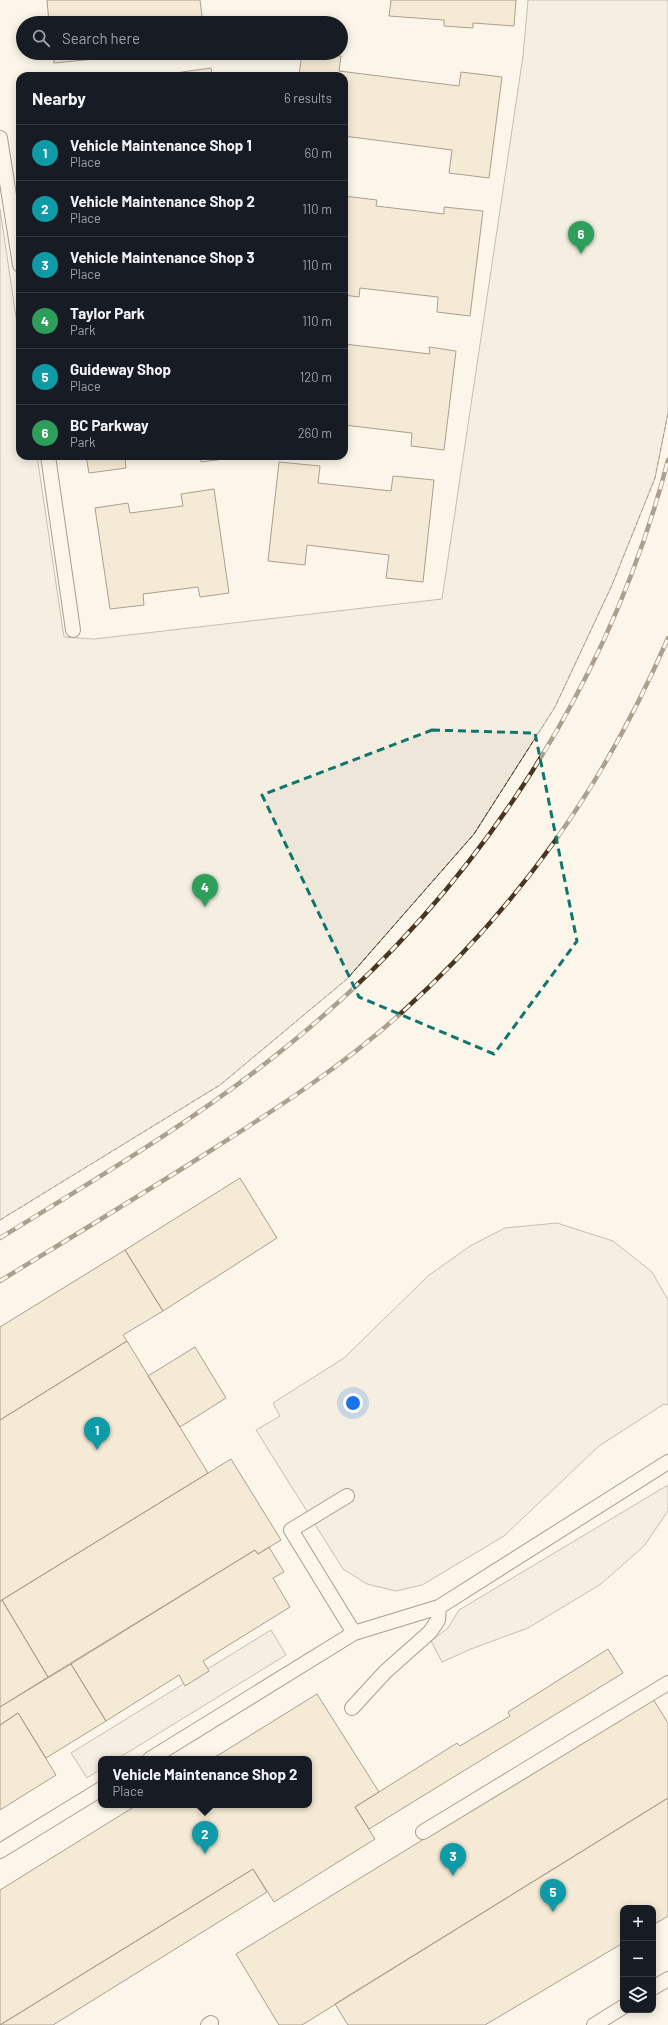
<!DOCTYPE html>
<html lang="en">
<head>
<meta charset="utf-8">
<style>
  :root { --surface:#171b24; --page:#242831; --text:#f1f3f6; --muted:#9ea1a6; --line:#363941; --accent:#db2777 }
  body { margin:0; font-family:Barlow,sans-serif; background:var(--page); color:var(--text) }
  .controls { position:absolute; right:12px; bottom:12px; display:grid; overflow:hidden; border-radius:8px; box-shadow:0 2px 10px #0003 }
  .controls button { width:36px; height:36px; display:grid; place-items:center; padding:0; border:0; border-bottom:1px solid var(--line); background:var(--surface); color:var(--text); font:20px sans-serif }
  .you { position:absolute; left:353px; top:1403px; width:14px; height:14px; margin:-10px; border:3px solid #fff; border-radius:50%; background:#1a73e8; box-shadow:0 0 0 6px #1a73e833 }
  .badge { display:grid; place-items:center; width:26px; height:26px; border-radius:50%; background:var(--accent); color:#fff; font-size:13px; font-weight:700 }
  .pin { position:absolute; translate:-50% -33px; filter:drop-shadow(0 1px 2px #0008) }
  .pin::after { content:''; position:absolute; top:21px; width:14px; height:12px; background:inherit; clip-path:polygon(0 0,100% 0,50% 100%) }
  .popup { position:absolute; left:98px; top:1756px; width:214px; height:52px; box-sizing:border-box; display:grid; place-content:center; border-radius:8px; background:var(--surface); filter:drop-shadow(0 1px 3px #0005); font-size:13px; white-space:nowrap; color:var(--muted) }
  .popup b { font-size:15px; color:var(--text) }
  .popup::after { content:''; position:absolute; left:50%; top:100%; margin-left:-8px; border:8px solid transparent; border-top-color:var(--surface) }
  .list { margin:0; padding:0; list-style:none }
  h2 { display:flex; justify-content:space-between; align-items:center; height:52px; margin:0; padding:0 16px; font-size:17px }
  h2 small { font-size:13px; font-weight:400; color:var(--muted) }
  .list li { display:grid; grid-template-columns:26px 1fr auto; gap:12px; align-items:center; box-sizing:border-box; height:56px; padding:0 16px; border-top:1px solid var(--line) }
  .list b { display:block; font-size:15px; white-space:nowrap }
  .list p { margin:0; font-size:13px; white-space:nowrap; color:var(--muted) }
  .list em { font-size:13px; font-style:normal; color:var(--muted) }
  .icon { flex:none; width:22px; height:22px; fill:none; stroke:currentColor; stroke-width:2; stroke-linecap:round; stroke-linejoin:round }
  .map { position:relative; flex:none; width:668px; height:2025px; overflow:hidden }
  .search { position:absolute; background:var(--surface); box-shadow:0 2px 10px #0003; left:16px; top:16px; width:332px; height:44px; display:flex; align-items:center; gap:10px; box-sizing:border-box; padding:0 14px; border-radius:22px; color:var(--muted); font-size:15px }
  .panel { position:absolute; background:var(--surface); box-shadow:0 2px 10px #0003; left:16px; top:72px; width:332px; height:388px; border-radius:12px }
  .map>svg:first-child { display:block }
  .green { fill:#ede6d9; stroke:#887966 }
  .parking { fill:#ede7d9; stroke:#887966 }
  .building { fill:#ecdcbc; stroke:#4a3520 }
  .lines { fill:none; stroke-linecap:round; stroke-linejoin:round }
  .lane-casing { stroke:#4a3520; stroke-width:16 }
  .lane { stroke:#fbf6e9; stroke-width:14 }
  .rail-casing { stroke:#4a3520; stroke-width:4.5 }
  .rail { stroke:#fbf6e9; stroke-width:3; stroke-dasharray:9; stroke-linecap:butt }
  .fence { stroke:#4a3520; stroke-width:1; stroke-dasharray:5 2; stroke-linecap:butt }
  .marked { fill:none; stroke:#0f766e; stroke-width:3; stroke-dasharray:8 5; stroke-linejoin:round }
</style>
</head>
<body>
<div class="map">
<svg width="668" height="2025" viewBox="0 0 668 2025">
  <rect width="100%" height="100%" fill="#fbf6e9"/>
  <path class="green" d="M 528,0 L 668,0 L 668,413 L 655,478 L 612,585 L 555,707 L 474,834 L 347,979 L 220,1085 L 0,1220 L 0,209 L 20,344 L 20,456 L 37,456 L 64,637 L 94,639 L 442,599 L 523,56 Z
    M 668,1485 L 668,1511 L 644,1546 L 601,1584 L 528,1628 L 471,1649 L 442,1662 L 431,1641 L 448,1628 L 459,1610 Z"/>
  <path class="parking" d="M 557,1223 L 613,1241 L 652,1272 L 668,1300 L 668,1405 L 664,1404 L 599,1446 L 504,1536 L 422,1585 L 396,1591 L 367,1584 L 343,1569 L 256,1430 L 280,1416 L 273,1403 L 344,1358 L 428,1276 L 470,1246 L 505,1228 Z
    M 271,1630 L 286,1655 L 117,1759 L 101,1759 L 101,1769 L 87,1778 L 71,1753 Z"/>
  <path class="building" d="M 47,0 L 200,0 L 203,23 L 49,23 Z
    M 391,0 L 516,0 L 514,26 L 473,23 L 473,28 L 444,26 L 444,20 L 389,16 Z
    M 53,53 L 95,53 L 95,59 L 54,63 Z
    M 302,53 L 341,56 L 339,71 L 459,86 L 461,72 L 502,77 L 489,178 L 449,173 L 452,150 L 344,136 L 344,76 L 299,76 Z
    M 211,68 L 212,76 L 175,76 L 175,73 Z
    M 344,196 L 377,200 L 376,206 L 444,214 L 444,207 L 483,211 L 470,316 L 437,312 L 438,297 L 360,288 L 359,297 L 344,295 Z
    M 344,344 L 430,354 L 429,347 L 456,351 L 444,450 L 411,446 L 412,433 L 344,425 Z
    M 86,456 L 139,456 L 125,458 L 126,468 L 89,473 Z
    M 200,456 L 239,456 L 240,457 L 201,462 Z
    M 279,462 L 320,466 L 318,483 L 391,491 L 393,476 L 434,480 L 423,582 L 386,578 L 389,555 L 307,545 L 305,565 L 268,561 Z
    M 214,489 L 229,593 L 200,597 L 198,587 L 143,594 L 144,605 L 110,609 L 95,508 L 128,503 L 130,513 L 183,506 L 181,494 Z
    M 240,1178 L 277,1238 L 163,1311 L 125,1250 Z
    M 125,1250 L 163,1311 L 123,1335 L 127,1341 L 0,1420 L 0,1327 Z
    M 127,1341 L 208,1473 L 0,1601 L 0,1420 Z
    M 195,1347 L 226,1398 L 180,1427 L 148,1376 Z
    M 231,1459 L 281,1540 L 258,1554 L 255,1550 L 48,1677 L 2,1600 Z
    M 269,1547 L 284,1572 L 273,1578 L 290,1607 L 203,1661 L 209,1671 L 185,1686 L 179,1675 L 106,1721 L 71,1664 L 255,1550 L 258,1554 Z
    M 2,1600 L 48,1677 L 0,1707 L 0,1602 Z
    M 608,1649 L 623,1673 L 369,1829 L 355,1807 L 457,1743 L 460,1746 L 510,1716 L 508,1712 Z
    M 71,1664 L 106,1721 L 46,1758 L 18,1713 L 0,1725 L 0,1707 Z
    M 317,1694 L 379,1792 L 355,1807 L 375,1839 L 274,1902 L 253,1869 L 0,2025 L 0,1890 L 137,1805 L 309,1805 L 309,1759 L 212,1759 Z
    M 653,1699 L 668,1723 L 668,1798 L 302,2025 L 279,2025 L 236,1954 Z
    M 18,1713 L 56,1775 L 0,1810 L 0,1725 Z
    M 668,1798 L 668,1916 L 653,1925 L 653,1908 L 623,1908 L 623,1943 L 485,2025 L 348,2025 L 335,2004 Z
    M 253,1869 L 267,1892 L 53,2025 L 0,2025 Z"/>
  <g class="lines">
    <defs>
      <path id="lane" d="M 0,138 L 20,265
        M 48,456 L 73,630
        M 347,1496 L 291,1530 L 354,1633
        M 439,1607 L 668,1462
        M 150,1759 L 354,1633 L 439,1607 L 438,1620 L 430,1632 L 385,1672 L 352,1708
        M 423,1832 L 668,1683
        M 0,1851 L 101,1789
        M 653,1988 L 668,1979
        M 208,2025 L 211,2023
        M 594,2025 L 623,2007"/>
    </defs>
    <use href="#lane" class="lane-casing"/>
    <use href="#lane" class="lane"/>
    <defs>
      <path id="rail" d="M 0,1238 C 99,1177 201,1117 291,1043 C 473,895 609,688 668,460
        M 0,1281 C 70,1238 141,1195 210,1151 C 276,1109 341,1067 399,1015 C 519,907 604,786 668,638"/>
    </defs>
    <use href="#rail" class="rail-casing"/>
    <use href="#rail" class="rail"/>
    <path class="fence" d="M 0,1220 L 220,1085 L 347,979 L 474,834 L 555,707 L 612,585 L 655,478 L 668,413"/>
  </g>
  <path d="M0 0H668V2025H0ZM 432,730 L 535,733 L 577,941 L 494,1054 L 359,997 L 262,795 Z" fill="#fbf6e9" fill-opacity=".55" fill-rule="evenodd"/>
  <path class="marked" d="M 432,730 L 535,733 L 577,941 L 494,1054 L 359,997 L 262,795 Z"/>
</svg>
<div class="controls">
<button>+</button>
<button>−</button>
<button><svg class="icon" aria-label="layers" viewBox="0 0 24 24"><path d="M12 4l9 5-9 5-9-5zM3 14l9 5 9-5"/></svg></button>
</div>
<div class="you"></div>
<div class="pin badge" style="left:97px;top:1450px;background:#0f9aa8">1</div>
<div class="pin badge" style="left:205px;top:1854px;background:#0f9aa8">2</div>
<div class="popup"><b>Vehicle Maintenance Shop 2</b>Place</div>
<div class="pin badge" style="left:453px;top:1876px;background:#0f9aa8">3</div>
<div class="pin badge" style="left:205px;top:907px;background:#2e9e5b">4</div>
<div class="pin badge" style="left:553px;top:1912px;background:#0f9aa8">5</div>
<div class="pin badge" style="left:581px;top:254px;background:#2e9e5b">6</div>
<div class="search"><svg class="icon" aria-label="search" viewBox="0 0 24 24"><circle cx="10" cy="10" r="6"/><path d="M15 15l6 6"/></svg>Search here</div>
<section class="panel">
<h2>Nearby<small>6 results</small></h2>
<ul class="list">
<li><span class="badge" style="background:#0f9aa8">1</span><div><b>Vehicle Maintenance Shop 1</b><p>Place</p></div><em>60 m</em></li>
<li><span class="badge" style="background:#0f9aa8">2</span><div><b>Vehicle Maintenance Shop 2</b><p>Place</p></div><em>110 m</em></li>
<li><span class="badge" style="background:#0f9aa8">3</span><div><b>Vehicle Maintenance Shop 3</b><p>Place</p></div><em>110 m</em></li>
<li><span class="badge" style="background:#2e9e5b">4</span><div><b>Taylor Park</b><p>Park</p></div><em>110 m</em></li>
<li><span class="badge" style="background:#0f9aa8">5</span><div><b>Guideway Shop</b><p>Place</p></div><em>120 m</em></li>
<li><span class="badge" style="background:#2e9e5b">6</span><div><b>BC Parkway</b><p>Park</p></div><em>260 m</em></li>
</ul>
</section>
</div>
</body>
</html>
